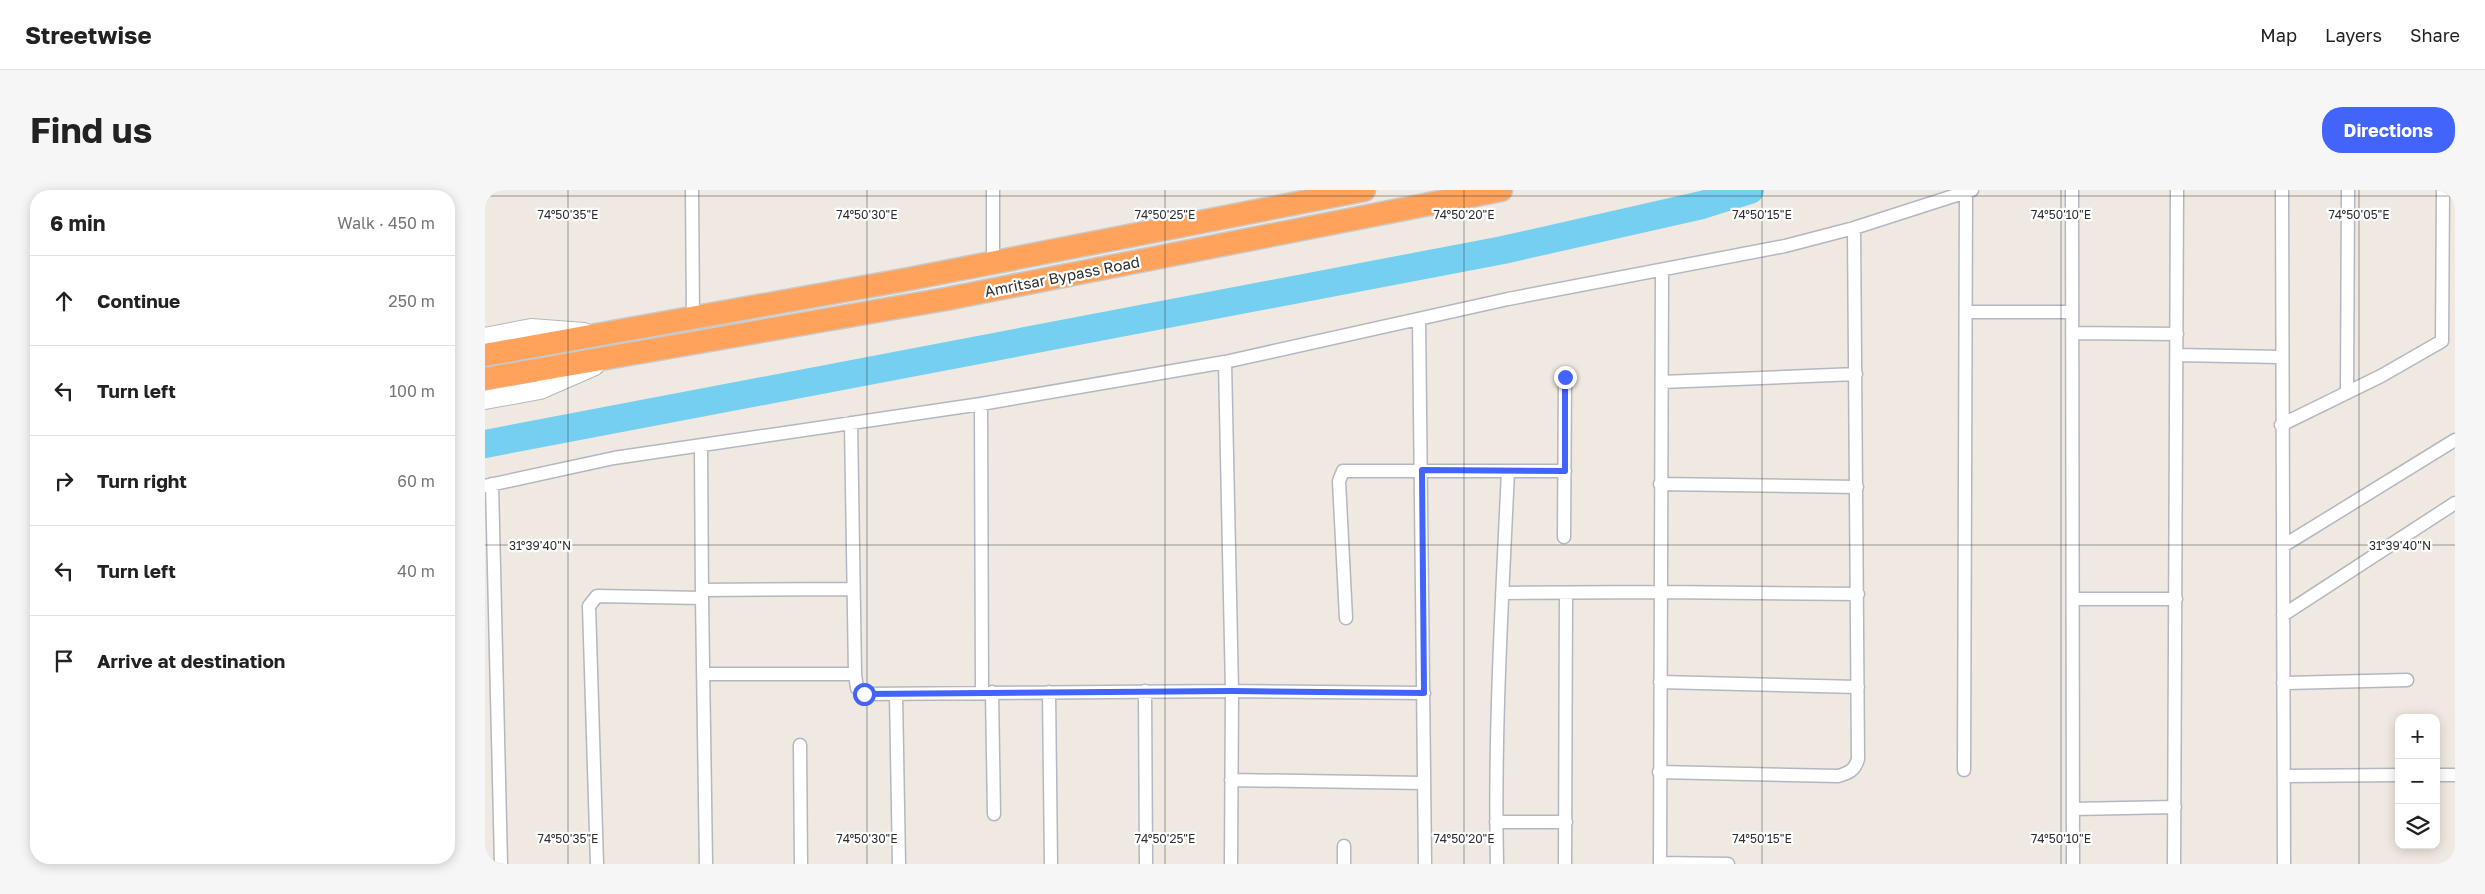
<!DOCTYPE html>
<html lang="en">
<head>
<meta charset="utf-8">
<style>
  :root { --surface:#fff; --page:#f6f6f6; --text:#222; --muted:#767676; --line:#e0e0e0; --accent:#4264fb }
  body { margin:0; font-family:"Golos Text",sans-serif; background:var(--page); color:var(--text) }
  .controls { position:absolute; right:15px; bottom:15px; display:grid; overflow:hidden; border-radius:10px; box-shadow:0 2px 12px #0003 }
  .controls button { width:45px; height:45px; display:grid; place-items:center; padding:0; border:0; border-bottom:1px solid var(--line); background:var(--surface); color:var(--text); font:25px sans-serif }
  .stop { position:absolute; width:15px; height:15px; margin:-11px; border:4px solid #4264fb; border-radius:50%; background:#fff }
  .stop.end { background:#4264fb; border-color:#fff; box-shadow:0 1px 5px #0008 }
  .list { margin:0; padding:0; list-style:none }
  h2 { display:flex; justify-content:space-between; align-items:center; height:65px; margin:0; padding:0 20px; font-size:21px }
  h2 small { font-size:16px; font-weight:400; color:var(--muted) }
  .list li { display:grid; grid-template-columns:32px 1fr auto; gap:15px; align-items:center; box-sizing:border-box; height:90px; padding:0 20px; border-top:1px solid var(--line) }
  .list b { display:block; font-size:19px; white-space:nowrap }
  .list em { font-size:16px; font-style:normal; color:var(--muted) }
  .icon { flex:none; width:28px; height:28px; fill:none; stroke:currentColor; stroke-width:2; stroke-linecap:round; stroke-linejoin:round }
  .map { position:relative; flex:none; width:1970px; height:674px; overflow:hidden; border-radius:20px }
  header { display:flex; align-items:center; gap:30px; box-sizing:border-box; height:70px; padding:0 25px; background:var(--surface); border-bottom:1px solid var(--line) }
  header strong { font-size:24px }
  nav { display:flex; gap:28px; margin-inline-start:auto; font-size:18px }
  .intro { display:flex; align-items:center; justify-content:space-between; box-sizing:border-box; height:120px; padding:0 30px }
  h1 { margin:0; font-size:35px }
  .button { padding:12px 22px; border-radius:20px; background:var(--accent); color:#fff; font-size:18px; font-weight:700 }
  main { display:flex; gap:30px; padding:0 30px }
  aside { flex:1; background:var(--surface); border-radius:20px; box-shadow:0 2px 12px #0003 }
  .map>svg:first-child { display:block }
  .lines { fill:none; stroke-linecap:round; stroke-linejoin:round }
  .river { stroke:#75cff0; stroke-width:28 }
  .street-casing { stroke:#b4b7c1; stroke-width:15 }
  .secondary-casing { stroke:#b4b7c1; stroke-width:20 }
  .highway-casing { stroke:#c9c9c9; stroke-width:25 }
  .street { stroke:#fff; stroke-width:12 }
  .secondary { stroke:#fff; stroke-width:18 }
  .highway { stroke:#ffa35c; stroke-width:22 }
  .route { stroke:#4264fb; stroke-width:6 }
  .ticks { fill:none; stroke:#2e2e2e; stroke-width:1; stroke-opacity:0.45 }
  .labels { text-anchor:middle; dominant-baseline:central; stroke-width:4.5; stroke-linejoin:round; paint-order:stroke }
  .street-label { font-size:15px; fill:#2e2e2e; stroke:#fff }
  .ticks-label { font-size:12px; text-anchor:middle; fill:#2e2e2e; stroke:#fff; stroke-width:4.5; stroke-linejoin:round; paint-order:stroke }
</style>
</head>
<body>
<header>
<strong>Streetwise</strong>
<nav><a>Map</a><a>Layers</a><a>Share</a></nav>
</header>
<div class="intro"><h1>Find us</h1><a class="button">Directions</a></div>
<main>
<aside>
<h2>6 min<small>Walk · 450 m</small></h2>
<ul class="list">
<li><svg class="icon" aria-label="ahead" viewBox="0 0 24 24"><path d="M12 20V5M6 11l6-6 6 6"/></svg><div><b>Continue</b></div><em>250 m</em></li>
<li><svg class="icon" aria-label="left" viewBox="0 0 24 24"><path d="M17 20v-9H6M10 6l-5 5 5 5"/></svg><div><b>Turn left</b></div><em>100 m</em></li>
<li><svg class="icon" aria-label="right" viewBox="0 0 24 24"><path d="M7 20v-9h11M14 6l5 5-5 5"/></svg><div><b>Turn right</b></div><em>60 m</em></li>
<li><svg class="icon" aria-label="left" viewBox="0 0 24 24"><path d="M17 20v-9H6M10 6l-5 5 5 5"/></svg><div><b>Turn left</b></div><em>40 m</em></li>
<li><svg class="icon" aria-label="arrive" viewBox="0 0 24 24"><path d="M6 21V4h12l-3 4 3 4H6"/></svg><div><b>Arrive at destination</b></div></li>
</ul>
</aside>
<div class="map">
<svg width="1970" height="674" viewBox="0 0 1970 674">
  <rect width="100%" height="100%" fill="#efe9e1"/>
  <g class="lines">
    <path class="river" d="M 0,254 L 1018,60 L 1217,15 L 1265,0"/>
    <defs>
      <path id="street" d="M 207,0 L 208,127
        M 508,0 L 508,72
        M 1587,0 L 1588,674
        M 1797,0 L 1799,674
        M 1481,122 L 1587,122
        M 934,129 L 940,674
        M 1587,143 L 1692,144
        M 1692,165 L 1796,167
        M 740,172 L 747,501 L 746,674
        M 1177,192 L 1371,184
        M 1862,203 L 1863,0
        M 496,214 L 497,502
        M 366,233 L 370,484 L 372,498 L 379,504 L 747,501 L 939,503
        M 1796,235 L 1896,186 L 1957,151 L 1958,0
        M 7,294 L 16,674
        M 1175,294 L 1372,297
        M 0,296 L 129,268 L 496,214 L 740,172 L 1023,109 L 1300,56 L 1369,38 L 1487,0
        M 1079,347 L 1080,187
        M 1798,356 L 1970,250
        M 217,400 L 368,399
        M 1017,403 L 1177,402 L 1373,404
        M 217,408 L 221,674
        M 1588,409 L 1691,409
        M 1798,425 L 1970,313
        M 861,428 L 854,291 L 858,281 L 1080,281
        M 218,484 L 370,484
        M 1175,492 L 1373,497
        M 1798,493 L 1922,490
        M 660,501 L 661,674
        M 507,502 L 509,624
        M 564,502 L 566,674
        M 411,504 L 414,674
        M 315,555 L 316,674
        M 1479,580 L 1481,2
        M 1174,582 L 1353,586 C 1364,583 1370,580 1373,569 L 1369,38
        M 1951,585 L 1970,585
        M 1799,586 L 1914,585
        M 746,590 L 939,593
        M 1588,619 L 1690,617
        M 1011,632 L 1081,632
        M 1175,673 L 1243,674
        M 112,674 L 104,416 L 112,406 L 217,408 L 216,256
        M 859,674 L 859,656
        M 1012,674 C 1009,543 1017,412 1023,281
        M 1080,674 L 1081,404
        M 1175,674 L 1177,81
        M 1689,674 L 1692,0"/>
      <path id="secondary" d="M 0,147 L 46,138 L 99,142
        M 0,210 L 55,200 L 110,176"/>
      <path id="highway" d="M 0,165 L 424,89 L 879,0
        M 0,189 L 461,109 L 1016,0"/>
    </defs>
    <use href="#street" class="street-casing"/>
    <use href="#secondary" class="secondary-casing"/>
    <use href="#highway" class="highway-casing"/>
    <use href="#street" class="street"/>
    <use href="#secondary" class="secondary"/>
    <use href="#highway" class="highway"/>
  </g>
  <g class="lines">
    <path class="route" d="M 379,504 L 747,501 L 939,503 L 937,280 L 1080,281 L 1080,187"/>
  </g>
  <path class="ticks" d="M 83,0 L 83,674M 382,0 L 382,674M 680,0 L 680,674M 979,0 L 979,674M 1277,0 L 1277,674M 1576,0 L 1576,674M 1874,0 L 1874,674M 0,6 L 1970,6M 0,355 L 1970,355"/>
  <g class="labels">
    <g class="street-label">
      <text transform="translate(577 86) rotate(-11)">Amritsar Bypass Road</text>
    </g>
  </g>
  <g class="ticks-label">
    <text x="83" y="29">74°50'35"E</text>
    <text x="382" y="29">74°50'30"E</text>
    <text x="680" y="29">74°50'25"E</text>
    <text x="979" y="29">74°50'20"E</text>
    <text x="1277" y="29">74°50'15"E</text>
    <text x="1576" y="29">74°50'10"E</text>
    <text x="1874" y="29">74°50'05"E</text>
    <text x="1915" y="360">31°39'40"N</text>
    <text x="55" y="360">31°39'40"N</text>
    <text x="83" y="653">74°50'35"E</text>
    <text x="382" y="653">74°50'30"E</text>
    <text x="680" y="653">74°50'25"E</text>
    <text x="979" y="653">74°50'20"E</text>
    <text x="1277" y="653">74°50'15"E</text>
    <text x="1576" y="653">74°50'10"E</text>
  </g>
</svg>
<div class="controls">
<button>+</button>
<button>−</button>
<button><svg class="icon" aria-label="layers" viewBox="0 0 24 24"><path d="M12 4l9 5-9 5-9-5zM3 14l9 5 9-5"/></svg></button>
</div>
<div class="stop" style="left:379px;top:504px"></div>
<div class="stop end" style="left:1080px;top:187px"></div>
</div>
</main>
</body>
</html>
